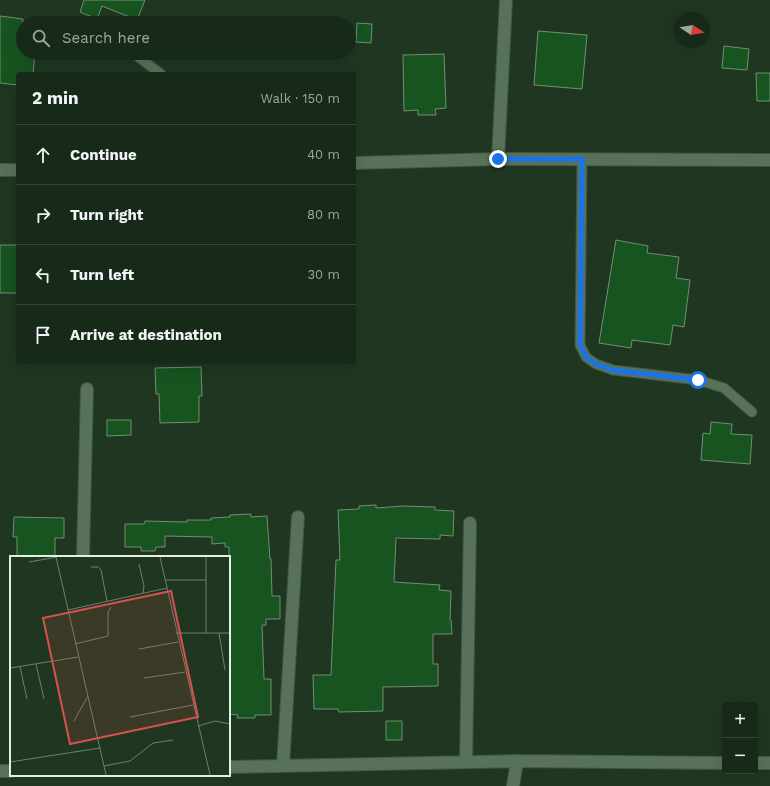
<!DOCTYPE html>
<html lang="en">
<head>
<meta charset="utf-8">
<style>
  :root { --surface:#172919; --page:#243526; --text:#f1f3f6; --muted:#9ea6a2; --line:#364538 }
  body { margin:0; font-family:"Work Sans",sans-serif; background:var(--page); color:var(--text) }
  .controls { position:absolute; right:12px; bottom:12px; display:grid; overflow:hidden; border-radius:4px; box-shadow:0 4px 16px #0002 }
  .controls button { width:36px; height:36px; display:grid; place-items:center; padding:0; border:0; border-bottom:1px solid var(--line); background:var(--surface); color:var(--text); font:20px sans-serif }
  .compass { position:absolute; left:674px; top:12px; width:36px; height:36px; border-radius:50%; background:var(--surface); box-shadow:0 4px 16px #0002; rotate:102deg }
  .stop { position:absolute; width:12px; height:12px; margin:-9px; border:3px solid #1a73e8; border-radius:50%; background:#fff }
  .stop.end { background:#1a73e8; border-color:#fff; box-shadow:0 1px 4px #0008 }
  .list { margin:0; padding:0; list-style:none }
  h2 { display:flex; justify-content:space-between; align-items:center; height:52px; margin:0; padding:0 16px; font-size:17px }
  h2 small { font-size:13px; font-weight:400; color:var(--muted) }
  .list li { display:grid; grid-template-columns:26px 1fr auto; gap:12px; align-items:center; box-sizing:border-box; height:60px; padding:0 16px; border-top:1px solid var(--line) }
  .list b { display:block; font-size:15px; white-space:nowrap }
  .list em { font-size:13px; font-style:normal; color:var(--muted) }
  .icon { flex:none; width:22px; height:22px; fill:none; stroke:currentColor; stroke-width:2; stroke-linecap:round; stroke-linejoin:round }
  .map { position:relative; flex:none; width:770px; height:786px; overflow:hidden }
  .search { position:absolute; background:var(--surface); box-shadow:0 4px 16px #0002; left:16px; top:16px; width:340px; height:44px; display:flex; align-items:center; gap:10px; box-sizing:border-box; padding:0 14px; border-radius:22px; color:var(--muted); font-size:15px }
  .panel { position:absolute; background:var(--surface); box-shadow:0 4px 16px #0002; left:16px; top:72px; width:340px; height:292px; border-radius:4px }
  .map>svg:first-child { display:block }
  .building { fill:#175420; stroke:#738e74 }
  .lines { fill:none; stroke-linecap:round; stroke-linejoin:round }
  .service-casing { stroke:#405541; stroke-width:11 }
  .minor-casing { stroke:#405541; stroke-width:14 }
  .service { stroke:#587259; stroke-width:9 }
  .minor { stroke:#587259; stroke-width:12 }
  .route { stroke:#1a73e8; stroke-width:5 }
  .inset-road { fill:none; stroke:#6d816e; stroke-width:1 }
  .view { fill:#d8504d; fill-opacity:0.15; stroke:#d8504d; stroke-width:2 }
  .inset-edge { fill:none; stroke:#e2f0e2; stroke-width:2 }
</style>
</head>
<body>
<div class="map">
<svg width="770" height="786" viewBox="0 0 770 786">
  <rect width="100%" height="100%" fill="#1f3721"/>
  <path class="building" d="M 84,0 L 145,0 L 137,20 L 102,6 L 97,19 L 80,12 Z
    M 0,16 L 23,19 L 23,53 L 35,53 L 33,74 L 18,74 L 18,85 L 0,83 Z
    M 357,23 L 372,24 L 371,43 L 356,42 Z
    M 538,31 L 587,35 L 582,89 L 534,85 Z
    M 724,46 L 749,49 L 747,70 L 722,68 Z
    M 444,54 L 446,108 L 435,109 L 436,115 L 418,115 L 418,110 L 404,111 L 403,55 Z
    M 756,73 L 770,73 L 770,101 L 757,101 Z
    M 616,240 L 648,246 L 647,253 L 679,257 L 676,278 L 690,280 L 684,327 L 673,325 L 670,345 L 632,340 L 631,348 L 599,343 Z
    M 0,245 L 18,245 L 18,293 L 0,293 Z
    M 201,367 L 202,396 L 199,396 L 199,422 L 160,423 L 159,394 L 156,394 L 155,368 Z
    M 107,420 L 131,420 L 131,435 L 107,436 Z
    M 711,422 L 732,424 L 731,434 L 752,435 L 750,464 L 701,460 L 703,433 L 710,434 Z
    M 376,505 L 376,508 L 403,506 L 435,507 L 435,510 L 454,511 L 453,536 L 440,535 L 440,539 L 396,538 L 394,582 L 440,585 L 439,590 L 451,591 L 450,620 L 451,620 L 452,634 L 433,634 L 433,664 L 438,664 L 438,686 L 383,687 L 383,711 L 339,712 L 338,709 L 314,709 L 313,675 L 331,675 L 336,560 L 340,560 L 338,510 L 359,509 L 359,506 Z
    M 251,514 L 251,517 L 267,516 L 270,559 L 271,559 L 272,596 L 280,596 L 280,619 L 266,619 L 266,625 L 262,625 L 264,679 L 271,679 L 271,715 L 255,715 L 255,718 L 237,718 L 238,715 L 229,714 L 229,547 L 225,547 L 225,543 L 212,544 L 212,537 L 165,536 L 165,547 L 156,547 L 155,551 L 141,551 L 141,547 L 125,547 L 125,524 L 144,524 L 145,521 L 187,522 L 187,520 L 211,520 L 211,518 L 230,517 L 230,515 Z
    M 14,517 L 64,518 L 64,538 L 55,538 L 55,557 L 17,557 L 17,537 L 13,537 Z
    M 386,721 L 402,721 L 402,740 L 386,740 Z"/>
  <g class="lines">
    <defs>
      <path id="service" d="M 133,53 L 161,74
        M 582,159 L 580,345 L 586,357 L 596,364 L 613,370 L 698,380 L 724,388 L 752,412"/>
      <path id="minor" d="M 498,159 L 506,0
        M 354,163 L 498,159 L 770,160
        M 0,170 L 18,170
        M 83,557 L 87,389
        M 466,762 L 470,523
        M 755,763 L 770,763
        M 283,766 L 298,517
        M 229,767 L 517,761 L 725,763
        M 0,771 L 11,771
        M 513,786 L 517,761"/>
    </defs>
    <use href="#service" class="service-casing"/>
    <use href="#minor" class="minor-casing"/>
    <use href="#service" class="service"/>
    <use href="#minor" class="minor"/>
  </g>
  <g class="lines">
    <path class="route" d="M 498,159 L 582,159 L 580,345 L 586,357 L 596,364 L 613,370 L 698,380"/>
  </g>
  <g transform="translate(10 556)">
    <rect width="220" height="220" fill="#1f3721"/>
    <path class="inset-road" d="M 46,1 L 96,219M 150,1 L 200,219M 19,6 L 47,1M 129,8 L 134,30 L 133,37M 81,11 L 88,11 L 91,14 L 97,45M 155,24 L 196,24M 58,54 L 157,32M 166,77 L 220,77M 196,77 L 196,1M 209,77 L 215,114M 65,88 L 98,80 L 98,56 L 101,51M 129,93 L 168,86M 26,108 L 34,143M 10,111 L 17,143M 0,112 L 68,101M 134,122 L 175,116M 120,161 L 183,149M 64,165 L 78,140M 188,170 L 205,165 L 220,168M 0,206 L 90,192M 94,210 L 120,205 L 143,187 L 163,184"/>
    <path class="view" d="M 161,35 L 188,161 L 60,188 L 33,62 Z"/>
    <rect width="220" height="220" class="inset-edge"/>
  </g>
</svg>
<div class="controls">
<button>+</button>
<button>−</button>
</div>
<svg class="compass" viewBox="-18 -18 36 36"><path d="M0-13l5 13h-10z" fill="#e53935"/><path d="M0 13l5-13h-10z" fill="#9ea6a2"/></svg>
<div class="stop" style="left:698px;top:380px"></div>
<div class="stop end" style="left:498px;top:159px"></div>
<div class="search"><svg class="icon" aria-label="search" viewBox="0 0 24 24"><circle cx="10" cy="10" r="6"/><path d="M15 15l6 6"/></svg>Search here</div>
<section class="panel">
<h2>2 min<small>Walk · 150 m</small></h2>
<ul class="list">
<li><svg class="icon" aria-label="ahead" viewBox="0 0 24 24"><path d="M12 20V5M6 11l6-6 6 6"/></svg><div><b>Continue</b></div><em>40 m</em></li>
<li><svg class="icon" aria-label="right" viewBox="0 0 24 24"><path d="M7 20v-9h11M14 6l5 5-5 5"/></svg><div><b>Turn right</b></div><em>80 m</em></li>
<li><svg class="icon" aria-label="left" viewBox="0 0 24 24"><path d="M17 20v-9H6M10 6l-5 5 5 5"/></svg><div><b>Turn left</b></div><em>30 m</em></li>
<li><svg class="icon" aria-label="arrive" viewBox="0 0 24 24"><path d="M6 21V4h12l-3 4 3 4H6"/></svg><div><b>Arrive at destination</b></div></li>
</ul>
</section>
</div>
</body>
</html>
